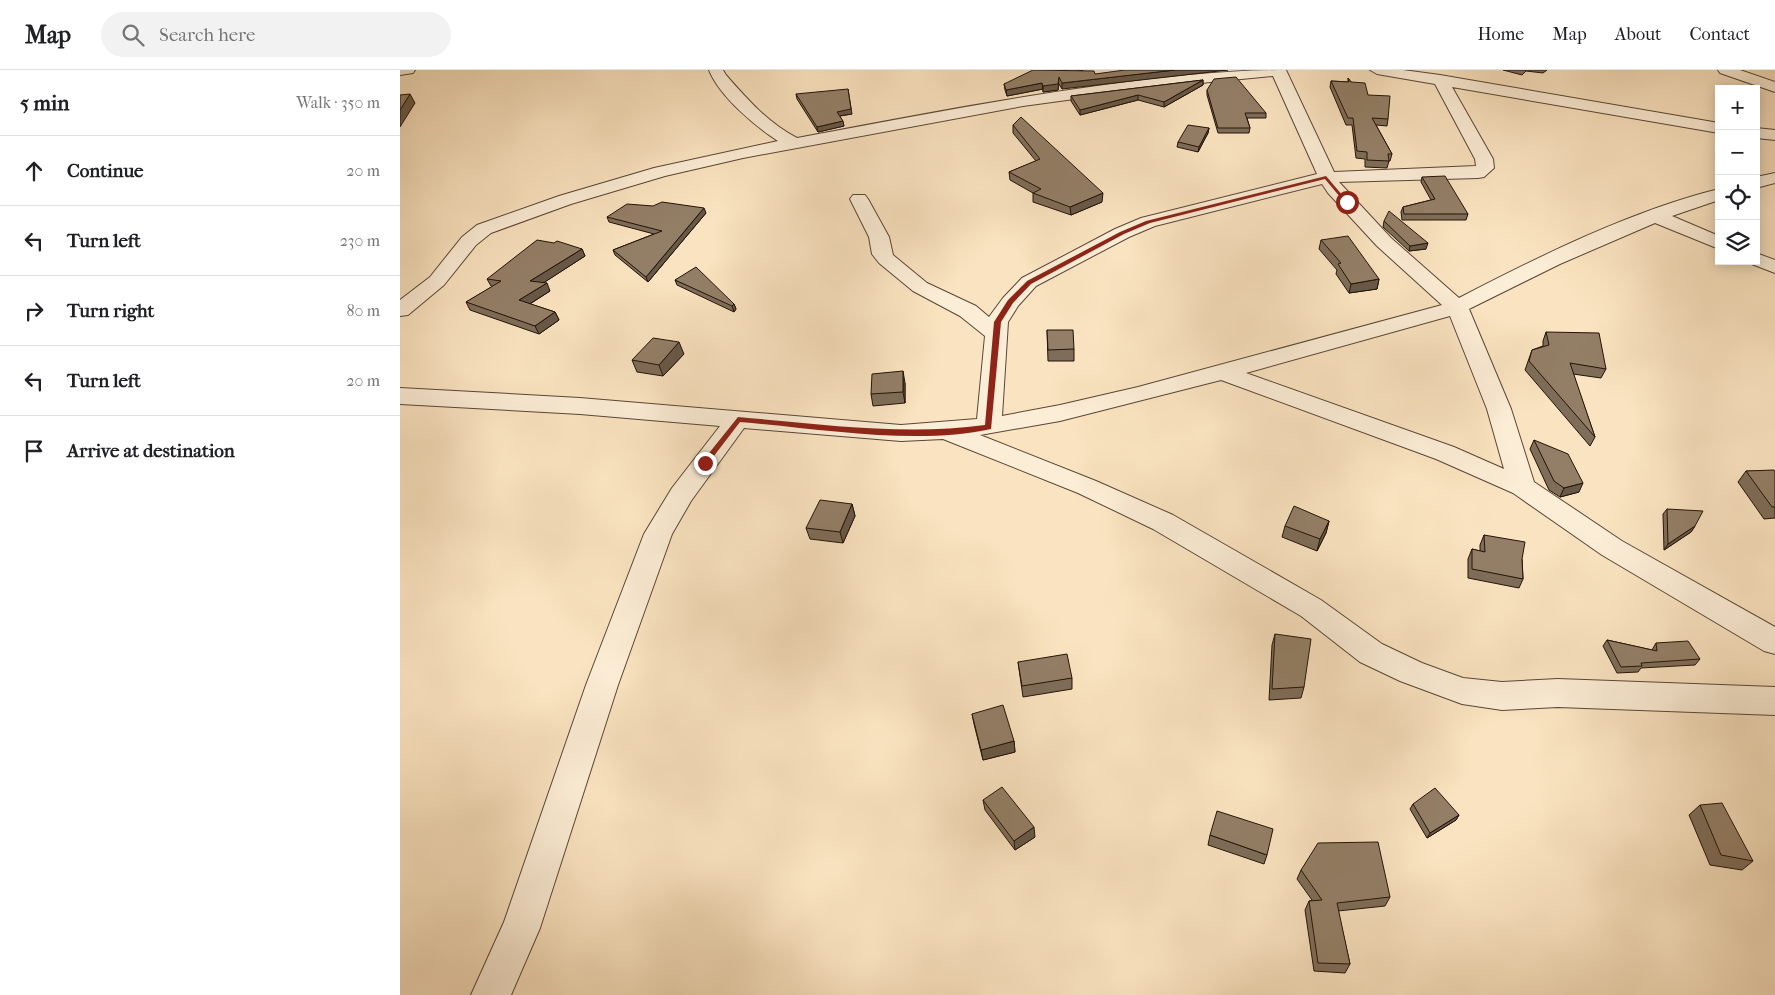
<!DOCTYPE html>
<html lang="en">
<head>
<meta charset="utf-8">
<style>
  :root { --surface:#fff; --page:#f2f2f2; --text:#202124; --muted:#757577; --line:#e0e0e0 }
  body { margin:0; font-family:"IM FELL French Canon",serif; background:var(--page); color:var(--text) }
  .controls { position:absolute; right:15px; top:15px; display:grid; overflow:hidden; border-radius:0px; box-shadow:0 2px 12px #0003 }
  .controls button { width:45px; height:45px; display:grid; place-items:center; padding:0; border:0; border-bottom:1px solid var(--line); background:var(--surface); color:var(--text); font:25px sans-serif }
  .stop { position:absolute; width:15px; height:15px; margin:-11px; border:4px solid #8f2418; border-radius:50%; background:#fff }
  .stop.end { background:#8f2418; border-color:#fff; box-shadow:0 1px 5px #0008 }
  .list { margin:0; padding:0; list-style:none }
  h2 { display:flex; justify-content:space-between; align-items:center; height:65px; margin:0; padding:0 20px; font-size:21px }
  h2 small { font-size:16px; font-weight:400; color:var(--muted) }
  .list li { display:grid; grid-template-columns:32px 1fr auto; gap:15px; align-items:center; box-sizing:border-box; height:70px; padding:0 20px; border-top:1px solid var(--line) }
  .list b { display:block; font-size:19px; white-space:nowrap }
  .list em { font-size:16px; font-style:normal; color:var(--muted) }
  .icon { flex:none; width:28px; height:28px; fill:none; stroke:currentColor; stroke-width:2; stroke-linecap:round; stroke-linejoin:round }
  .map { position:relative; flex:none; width:1375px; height:925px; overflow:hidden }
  header { display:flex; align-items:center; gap:30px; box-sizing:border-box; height:70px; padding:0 25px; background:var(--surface); border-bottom:1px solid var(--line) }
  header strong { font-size:24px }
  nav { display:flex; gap:28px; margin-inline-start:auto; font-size:18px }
  .search { width:350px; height:45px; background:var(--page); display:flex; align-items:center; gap:12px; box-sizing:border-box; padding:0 18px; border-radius:28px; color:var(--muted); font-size:19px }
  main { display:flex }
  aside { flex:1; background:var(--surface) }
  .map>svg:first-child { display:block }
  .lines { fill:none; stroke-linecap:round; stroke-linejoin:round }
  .minor-casing { stroke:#594635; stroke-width:2 }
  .minor { fill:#fcedd6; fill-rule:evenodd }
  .wall { fill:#7e6d59; stroke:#231207 }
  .shaded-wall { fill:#675948; stroke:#231207 }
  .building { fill:#937f67; stroke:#231207 }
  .route { fill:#8f2418 }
</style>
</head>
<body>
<header>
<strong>Map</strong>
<div class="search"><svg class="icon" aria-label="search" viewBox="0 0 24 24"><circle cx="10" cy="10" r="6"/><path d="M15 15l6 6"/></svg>Search here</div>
<nav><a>Home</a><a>Map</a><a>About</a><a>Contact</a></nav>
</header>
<main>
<aside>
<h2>5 min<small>Walk · 350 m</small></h2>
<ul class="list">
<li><svg class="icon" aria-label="ahead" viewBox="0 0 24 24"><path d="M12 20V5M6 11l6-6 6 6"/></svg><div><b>Continue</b></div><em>20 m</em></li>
<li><svg class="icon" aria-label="left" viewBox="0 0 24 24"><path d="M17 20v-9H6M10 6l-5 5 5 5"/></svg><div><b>Turn left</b></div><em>230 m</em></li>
<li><svg class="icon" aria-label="right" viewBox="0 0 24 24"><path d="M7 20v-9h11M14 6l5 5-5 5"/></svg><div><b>Turn right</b></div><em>80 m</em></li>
<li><svg class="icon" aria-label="left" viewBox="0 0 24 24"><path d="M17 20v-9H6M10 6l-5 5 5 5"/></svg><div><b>Turn left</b></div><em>20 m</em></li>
<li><svg class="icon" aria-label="arrive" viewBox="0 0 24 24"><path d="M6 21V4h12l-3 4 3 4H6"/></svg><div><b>Arrive at destination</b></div></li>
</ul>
</aside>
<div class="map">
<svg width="1375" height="925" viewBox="0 0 1375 925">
  <rect width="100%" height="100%" fill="#fae3c0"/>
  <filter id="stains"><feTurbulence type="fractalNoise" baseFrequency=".004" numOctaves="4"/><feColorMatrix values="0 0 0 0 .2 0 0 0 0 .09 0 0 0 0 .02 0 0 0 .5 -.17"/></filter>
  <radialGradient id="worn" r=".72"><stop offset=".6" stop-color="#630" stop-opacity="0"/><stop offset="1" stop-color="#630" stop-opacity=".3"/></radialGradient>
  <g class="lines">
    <defs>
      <path id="minor" d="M 0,0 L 15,0 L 13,3 L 0,5 Z
        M 309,0 L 323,0 L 326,5 C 347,29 368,53 397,68 C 499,49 601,29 704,15 C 765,7 825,0 886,0 L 934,102 L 1076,96 L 1075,89 L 1035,14 L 977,4 L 970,0 L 1003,0 L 1040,5 L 1319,53 L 1319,63 L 1052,17 L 1093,89 L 1094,98 L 1084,107 L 1078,108 L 939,112 L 991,168 L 1059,228 C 1138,187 1233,140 1319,119 L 1319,130 L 1272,146 L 1319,166 L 1319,179 L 1255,153 L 1160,194 L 1069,239 L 1111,339 L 1134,412 L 1222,471 L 1375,557 L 1375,584 L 1364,581 L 1202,485 L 1113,423 L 1036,389 L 821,310 L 660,351 L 580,365 L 696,411 L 773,445 L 921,530 L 982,574 L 1022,593 L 1063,608 L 1102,612 L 1158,609 L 1375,617 L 1375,645 L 1158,637 L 1102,640 L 1062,634 L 1000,611 L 960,592 L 901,546 L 753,459 L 678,423 L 543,369 L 501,371 L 344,358 L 291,431 L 272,464 L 218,615 L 140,858 L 111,925 L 71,925 L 104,852 L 186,615 L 244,464 L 272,418 L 320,356 L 180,344 L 0,334 L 0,318 L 180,328 L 501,355 L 577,349 L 585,266 L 560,246 L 513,221 L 479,193 L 472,184 L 469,167 L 450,129 L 453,125 L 465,125 L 468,129 L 489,167 L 493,185 L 527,213 L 576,236 L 589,247 L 603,228 L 622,208 L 715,159 L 741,148 L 917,104 L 873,6 L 770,16 L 623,36 L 343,88 L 265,106 L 171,134 L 91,163 L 76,175 L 44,215 L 8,245 L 0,246 L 0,230 L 30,207 L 62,167 L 77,155 L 159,126 L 254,98 L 378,71 C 355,56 319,26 309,0 ZM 922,114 L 928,123 L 977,176 L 1042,235 L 738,317 L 660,335 L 602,346 L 608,252 L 618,236 L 636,216 L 729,167 L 755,156 ZM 1050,246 L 1087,339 L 1104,399 L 1054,377 L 846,303 Z
        M 1318,0 L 1340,0 L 1375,12 L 1375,22 L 1320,3 Z
        M 1356,58 L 1375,60 L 1375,70 L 1356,68 Z
        M 1375,103 L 1375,113 L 1356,118 L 1356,107 Z
        M 1356,183 L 1375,190 L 1375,203 L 1349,193 L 1348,191 L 1356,191 Z"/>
    </defs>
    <use href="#minor" class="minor-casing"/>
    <use href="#minor" class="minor"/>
  </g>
  <path class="wall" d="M 683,0 L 662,19 L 659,14 L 658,20 L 643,22 L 643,19 L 607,26 L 605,20 L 604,14 Z
    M 1103,0 L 1147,0 L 1143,3 L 1126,1 L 1122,5 Z
    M 948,8 L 951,12 L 968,25 L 988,49 L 987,56 L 976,55 L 992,84 L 990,91 L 989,91 L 987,98 L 965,97 L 965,89 L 956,88 L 952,55 L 946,55 L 930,17 L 931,11 L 948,12 Z
    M 803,10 L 803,15 L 764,37 L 738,30 L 680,45 L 671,31 L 671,26 Z
    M 807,20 L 866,43 L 866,48 L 847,48 L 850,58 L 849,63 L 818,63 L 807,25 Z
    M 396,24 L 452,44 L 440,46 L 444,56 L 418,62 L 397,29 Z
    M 613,55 L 702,132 L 671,145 L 633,132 L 633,123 L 610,110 L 609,102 L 636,91 L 613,63 Z
    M 809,58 L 808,63 L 798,82 L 777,77 L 778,72 Z
    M 1022,107 L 1068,144 L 1066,150 L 1002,150 L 1001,142 L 1003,137 L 1031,130 L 1021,112 Z
    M 306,143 L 248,212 L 215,185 L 213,180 L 254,164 L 209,152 L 207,147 Z
    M 984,151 L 1026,179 L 1009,181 L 983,157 Z
    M 921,170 L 979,209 L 977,219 L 949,223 L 936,204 L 937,200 L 919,179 Z
    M 182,179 L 185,186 L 143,213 L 150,221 L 130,234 L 155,242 L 159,250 L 139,264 L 70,240 L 66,232 L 92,217 L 91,216 L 87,209 Z
    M 275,210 L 334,234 L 336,239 L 334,242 L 277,215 Z
    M 647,260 L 674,279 L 674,291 L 648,291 Z
    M 1146,262 L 1206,299 L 1201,308 L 1173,304 L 1195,367 L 1190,376 L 1125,300 L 1132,280 L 1143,276 L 1143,271 Z
    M 284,284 L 263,306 L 237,302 L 232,290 Z
    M 505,313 L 505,333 L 473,336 L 471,324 Z
    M 1134,370 L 1179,422 L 1160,427 L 1149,420 L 1130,379 Z
    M 1346,401 L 1375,402 L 1375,448 L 1364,449 L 1338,412 Z
    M 452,434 L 455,446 L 443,473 L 410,469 L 406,458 Z
    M 1267,439 L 1295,456 L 1291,462 L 1264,480 L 1263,444 Z
    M 929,451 L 926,463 L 917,481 L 882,467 L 885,456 Z
    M 1084,465 L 1122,489 L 1123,509 L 1119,518 L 1068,508 L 1068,489 L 1072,479 L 1080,481 L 1080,475 Z
    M 875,564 L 904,617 L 901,628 L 869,630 L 872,575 Z
    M 1207,570 L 1252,580 L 1256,573 L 1300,589 L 1295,595 L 1241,598 L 1238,602 L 1217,603 L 1203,576 Z
    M 618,592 L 672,608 L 672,619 L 623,627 Z
    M 572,644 L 614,671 L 615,682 L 583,690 L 574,654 Z
    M 583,730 L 635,767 L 615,780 L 585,740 Z
    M 1013,734 L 1059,745 L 1056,750 L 1027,768 L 1010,739 Z
    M 1300,735 L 1353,791 L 1342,800 L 1310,795 L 1289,745 Z
    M 810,765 L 867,785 L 864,794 L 808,775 Z
    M 901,800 L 990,827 L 985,836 L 938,841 L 950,894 L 945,903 L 914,901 L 905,840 L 909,831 L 912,830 L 897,809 Z"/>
  <path class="shaded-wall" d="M 775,0 L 828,0 L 662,19 L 662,13 Z
    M 659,7 L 658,20 L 643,22 L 643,16 Z
    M 803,10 L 803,15 L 764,37 L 764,32 Z
    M 642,13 L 643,19 L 607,26 L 606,20 Z
    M 448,19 L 452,44 L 438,46 L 437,42 Z
    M 10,24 L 15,33 L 0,57 L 0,40 Z
    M 738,25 L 738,30 L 680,45 L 680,40 Z
    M 443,51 L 444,56 L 418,62 L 417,57 Z
    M 809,58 L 808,63 L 798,82 L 799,77 Z
    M 703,123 L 702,132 L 671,145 L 670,137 Z
    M 304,138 L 306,143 L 248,212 L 246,207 Z
    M 1028,173 L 1026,179 L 1009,181 L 1010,176 Z
    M 182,179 L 185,186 L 134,219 L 130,211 Z
    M 979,209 L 977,219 L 949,223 L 951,214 Z
    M 147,213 L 150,221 L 123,238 L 119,230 Z
    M 334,234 L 336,239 L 334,242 L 332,236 Z
    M 155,242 L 159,250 L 139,264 L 135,256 Z
    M 279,272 L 284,284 L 263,306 L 259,295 Z
    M 503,301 L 505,313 L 505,333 L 503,322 Z
    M 1183,413 L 1179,422 L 1160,427 L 1164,418 Z
    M 452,434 L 455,446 L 443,473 L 440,462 Z
    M 929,451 L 926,463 L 917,481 L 920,469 Z
    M 1295,456 L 1291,462 L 1264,480 L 1268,474 Z
    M 614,671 L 615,682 L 583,690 L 581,680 Z
    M 1059,745 L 1056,750 L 1027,768 L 1030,763 Z
    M 634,757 L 635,767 L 615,780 L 614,771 Z"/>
  <path class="building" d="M 633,0 L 694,1 L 695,4 L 725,0 L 775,0 L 662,13 L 659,7 L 658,14 L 643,16 L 642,13 L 606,20 L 604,14 Z
    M 836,7 L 866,43 L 845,43 L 850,58 L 818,58 L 807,20 L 814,9 Z
    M 948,8 L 951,12 L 965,13 L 968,25 L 990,26 L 988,49 L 972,48 L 992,84 L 988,84 L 989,91 L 967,90 L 967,82 L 957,81 L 953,48 L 948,48 L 931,11 L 949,12 Z
    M 803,10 L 764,32 L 738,25 L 680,40 L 671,26 Z
    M 448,19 L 451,39 L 437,42 L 443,51 L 417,57 L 396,24 Z
    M 10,24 L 0,40 L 0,25 Z
    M 621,47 L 703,123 L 670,137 L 633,123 L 641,119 L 609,102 L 640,89 L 613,55 Z
    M 788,55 L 809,58 L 799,77 L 778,72 Z
    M 1045,106 L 1068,144 L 1004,144 L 1003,137 L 1035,129 L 1022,107 Z
    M 262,132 L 304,138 L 246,207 L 213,180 L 262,161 L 207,147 L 227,134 L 253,136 Z
    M 989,141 L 1028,173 L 1010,176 L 984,151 Z
    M 948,166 L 979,209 L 951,214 L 938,194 L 941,193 L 921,170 Z
    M 137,170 L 154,173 L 157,171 L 182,179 L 130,211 L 147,213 L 119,230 L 155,242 L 135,256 L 66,232 L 101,211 L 87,209 Z
    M 296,197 L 334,234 L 332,236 L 275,210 Z
    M 647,260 L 673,260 L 674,279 L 648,280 Z
    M 1146,262 L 1199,263 L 1206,299 L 1170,293 L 1195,367 L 1129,291 L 1132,280 L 1149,275 Z
    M 253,268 L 279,272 L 259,295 L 232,290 Z
    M 503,301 L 503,322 L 471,324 L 472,304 Z
    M 1134,370 L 1168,384 L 1183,413 L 1164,418 L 1154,411 Z
    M 1374,400 L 1375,402 L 1375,437 L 1372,437 L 1346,401 Z
    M 420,430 L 452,434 L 440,462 L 406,458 Z
    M 894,436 L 929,451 L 920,469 L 885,456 Z
    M 1267,439 L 1303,441 L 1295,456 L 1268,474 Z
    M 1084,465 L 1125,472 L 1122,489 L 1123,509 L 1072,499 L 1072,479 L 1085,482 Z
    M 875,564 L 911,569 L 904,617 L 872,619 Z
    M 1207,570 L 1257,581 L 1256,573 L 1288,571 L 1300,589 L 1241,593 L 1242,596 L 1221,597 Z
    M 667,584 L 672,608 L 622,616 L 618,592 Z
    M 603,635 L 614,671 L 581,680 L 572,644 Z
    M 602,717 L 634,757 L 614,771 L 583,730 Z
    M 1035,718 L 1059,745 L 1030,763 L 1013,734 Z
    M 1322,733 L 1353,791 L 1321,785 L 1300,735 Z
    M 817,741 L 873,759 L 867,785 L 810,765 Z
    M 978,772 L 990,827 L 937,833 L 950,894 L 918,893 L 909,831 L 922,830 L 901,800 L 918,773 Z"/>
  <path class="route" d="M 926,106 L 949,133 L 945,133 L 925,109 L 750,153 L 724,164 L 631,214 L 613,233 L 601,252 L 591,359 C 516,376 417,358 340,352 L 307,395 L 301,393 L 338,347 C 421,354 503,366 585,355 L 594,252 L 608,230 L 627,211 L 720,162 L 746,151 Z"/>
  <rect width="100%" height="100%" filter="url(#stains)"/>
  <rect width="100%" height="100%" fill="url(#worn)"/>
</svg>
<div class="controls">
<button>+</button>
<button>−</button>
<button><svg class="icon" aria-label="locate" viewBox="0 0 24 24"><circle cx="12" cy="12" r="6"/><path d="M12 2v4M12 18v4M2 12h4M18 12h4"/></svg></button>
<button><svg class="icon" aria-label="layers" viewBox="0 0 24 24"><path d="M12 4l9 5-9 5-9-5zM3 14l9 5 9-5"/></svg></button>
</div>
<div class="stop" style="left:947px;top:132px"></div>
<div class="stop end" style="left:305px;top:393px"></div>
</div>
</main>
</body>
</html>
